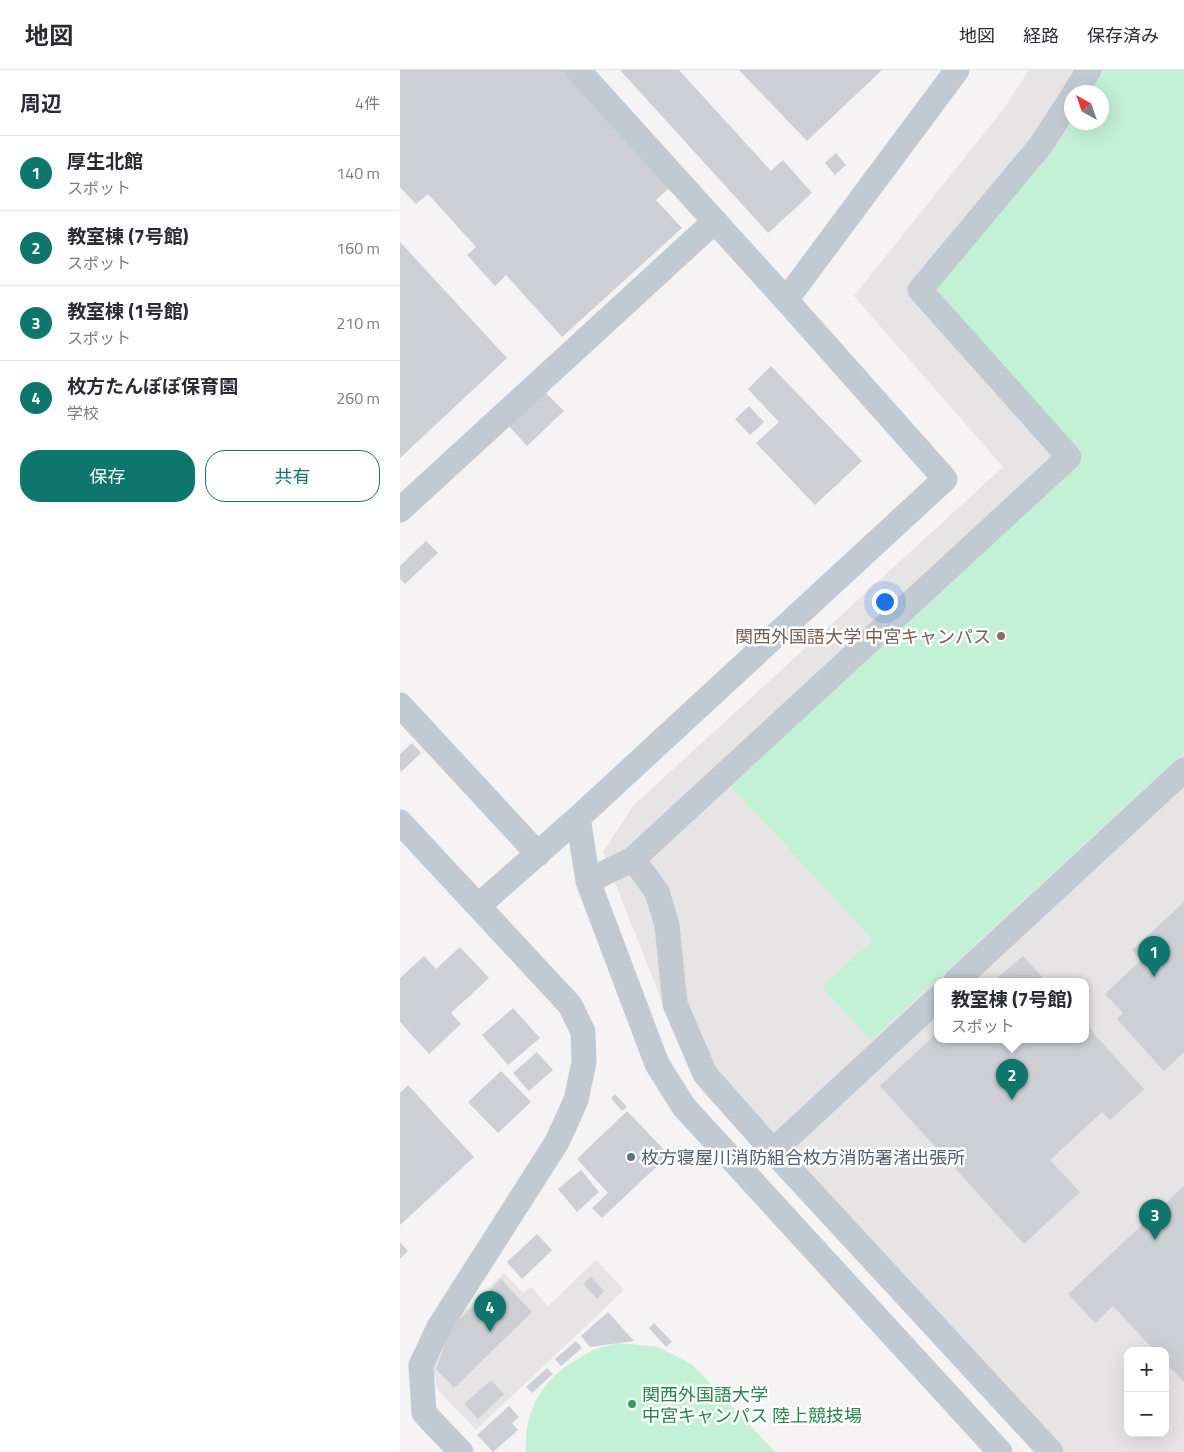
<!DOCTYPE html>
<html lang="ja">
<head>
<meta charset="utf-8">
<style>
  :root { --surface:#fff; --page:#f7f7f7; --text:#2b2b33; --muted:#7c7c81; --line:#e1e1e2; --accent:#0f766e }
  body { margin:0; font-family:"Titillium Web","Noto Sans JP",sans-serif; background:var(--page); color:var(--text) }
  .controls { position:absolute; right:15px; bottom:15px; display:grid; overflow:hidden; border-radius:10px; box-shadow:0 5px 20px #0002 }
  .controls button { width:45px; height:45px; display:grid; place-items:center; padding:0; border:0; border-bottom:1px solid var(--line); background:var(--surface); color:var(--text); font:25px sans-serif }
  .compass { position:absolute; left:664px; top:15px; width:45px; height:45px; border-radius:50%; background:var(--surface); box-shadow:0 5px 20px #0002; rotate:320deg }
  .you { position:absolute; left:484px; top:531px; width:18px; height:18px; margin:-12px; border:4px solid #fff; border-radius:50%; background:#1a73e8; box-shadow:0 0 0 8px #1a73e833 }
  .badge { display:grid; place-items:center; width:32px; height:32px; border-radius:50%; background:var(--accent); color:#fff; font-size:16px; font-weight:700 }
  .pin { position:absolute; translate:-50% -41px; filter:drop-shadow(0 1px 2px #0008) }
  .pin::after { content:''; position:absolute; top:26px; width:18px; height:15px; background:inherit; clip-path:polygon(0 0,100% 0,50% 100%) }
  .popup { position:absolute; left:534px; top:908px; width:155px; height:65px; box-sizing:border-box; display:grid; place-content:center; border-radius:10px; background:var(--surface); filter:drop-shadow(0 1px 4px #0005); font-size:16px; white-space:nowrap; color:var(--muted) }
  .popup b { font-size:19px; color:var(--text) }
  .popup::after { content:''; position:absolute; left:50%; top:100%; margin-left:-10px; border:10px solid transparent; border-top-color:var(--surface) }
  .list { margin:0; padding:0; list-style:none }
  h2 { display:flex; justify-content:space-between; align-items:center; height:65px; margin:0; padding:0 20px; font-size:21px }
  h2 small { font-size:16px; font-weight:400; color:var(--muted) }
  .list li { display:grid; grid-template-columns:32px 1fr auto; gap:15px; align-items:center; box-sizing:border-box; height:75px; padding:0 20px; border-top:1px solid var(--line) }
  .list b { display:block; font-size:19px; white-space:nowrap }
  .list p { margin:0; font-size:16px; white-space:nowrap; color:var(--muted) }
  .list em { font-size:16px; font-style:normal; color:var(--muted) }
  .actions { display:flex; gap:10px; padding:15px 20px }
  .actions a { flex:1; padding:11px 0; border:1px solid var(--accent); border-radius:20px; text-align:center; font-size:18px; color:var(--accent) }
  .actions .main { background:var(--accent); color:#fff }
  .map { position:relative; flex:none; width:784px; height:1382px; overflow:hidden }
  header { display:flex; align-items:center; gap:30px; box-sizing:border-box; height:70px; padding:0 25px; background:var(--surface); border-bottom:1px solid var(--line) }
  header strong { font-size:24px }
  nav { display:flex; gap:28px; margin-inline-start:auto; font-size:18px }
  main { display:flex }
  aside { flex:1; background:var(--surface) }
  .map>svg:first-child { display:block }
  .education { fill:#e6e4e5; fill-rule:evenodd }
  .green { fill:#c3f1d5 }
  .building { fill:#cdcfd5 }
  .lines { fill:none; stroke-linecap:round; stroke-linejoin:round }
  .minor { stroke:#c1cad2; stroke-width:25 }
  .education-dot { fill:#8d6e63; stroke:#fff; stroke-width:2 }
  .service-dot { fill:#5c6f8a; stroke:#fff; stroke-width:2 }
  .leisure-dot { fill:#2e9e5b; stroke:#fff; stroke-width:2 }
  .labels { text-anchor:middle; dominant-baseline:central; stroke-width:5; stroke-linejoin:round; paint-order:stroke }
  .education-label { font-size:18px; fill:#785e54; stroke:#fff; text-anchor:end }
  .service-label { font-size:18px; fill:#4e5e75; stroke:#fff; text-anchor:start }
  .leisure-label { font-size:18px; fill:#27864d; stroke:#fff; text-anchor:start }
</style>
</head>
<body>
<header>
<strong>地図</strong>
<nav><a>地図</a><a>経路</a><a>保存済み</a></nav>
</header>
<main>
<aside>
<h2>周辺<small>4件</small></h2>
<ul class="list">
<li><span class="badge">1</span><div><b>厚生北館</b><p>スポット</p></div><em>140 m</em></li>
<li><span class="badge">2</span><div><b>教室棟 (7号館)</b><p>スポット</p></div><em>160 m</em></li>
<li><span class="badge">3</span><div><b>教室棟 (1号館)</b><p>スポット</p></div><em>210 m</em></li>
<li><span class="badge">4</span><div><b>枚方たんぽぽ保育園</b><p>学校</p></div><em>260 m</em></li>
</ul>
<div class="actions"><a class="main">保存</a><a>共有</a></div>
</aside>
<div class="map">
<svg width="784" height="1382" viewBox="0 0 784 1382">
  <rect width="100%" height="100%" fill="#f5f3f3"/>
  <path class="education" d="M 629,0 L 784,0 L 784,1382 L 638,1382 L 302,1021 L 279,975 L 203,782 L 234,735 L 603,397 L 454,226 L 602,41 ZM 672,22 L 702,22 L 702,52 L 672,52 ZM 538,911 L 686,911 L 686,969 L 538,969 ZM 728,1281 L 765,1281 L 765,1363 L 728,1363 Z
    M 196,1190 L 224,1220 L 76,1360 L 37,1319 L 33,1296 L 53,1251 L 104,1203 L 123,1223 L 131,1217 L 148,1236 Z"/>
  <path class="green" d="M 704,0 L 784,0 L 784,682 L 471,970 L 422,917 L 473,870 L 329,714 L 683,388 L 539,229 L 538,214 L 652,83 L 672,53 L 702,52 L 702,22 L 690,22 Z
    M 219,1273 L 258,1277 L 293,1295 L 375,1382 L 126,1382 C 124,1342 141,1310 176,1290 C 182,1287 187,1283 193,1280 C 201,1277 210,1276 219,1273 Z"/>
  <path class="building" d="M 0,0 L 165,0 L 271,116 L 256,130 L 282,158 L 162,267 L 106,205 L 95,216 L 67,185 L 76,177 L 28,124 L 16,134 L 0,117 Z
    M 220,0 L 279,0 L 371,101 L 383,90 L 412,123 L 368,163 Z
    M 339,0 L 482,0 L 407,71 Z
    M 436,83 L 446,95 L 435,105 L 425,93 Z
    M 0,172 L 107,288 L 0,388 Z
    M 371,296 L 462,391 L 415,435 L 356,373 L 379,352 L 348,319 Z
    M 145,322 L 164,341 L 127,376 L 109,356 Z
    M 349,336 L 364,352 L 350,365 L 335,349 Z
    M 26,471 L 38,483 L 5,514 L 0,509 L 0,496 Z
    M 12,673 L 21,683 L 1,702 L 0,700 L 0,684 Z
    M 784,832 L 784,982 L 764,1001 L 717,949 L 723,943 L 705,924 L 741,890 L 732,880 Z
    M 60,877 L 89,908 L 51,943 L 61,954 L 29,984 L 0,952 L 0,908 L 24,886 L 36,899 Z
    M 623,886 L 646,911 L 594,911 Z
    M 113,938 L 140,968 L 108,995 L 82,965 Z
    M 686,955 L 744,1019 L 710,1050 L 702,1042 L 650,1090 L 680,1122 L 624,1174 L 480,1016 L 538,962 L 538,969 L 686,969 Z
    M 137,982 L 153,1000 L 129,1021 L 113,1003 Z
    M 101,1001 L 131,1032 L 98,1063 L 68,1032 Z
    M 8,1015 L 74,1087 L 0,1155 L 0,1023 Z
    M 215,1024 L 227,1037 L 222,1041 L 211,1028 Z
    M 227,1041 L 269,1085 L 202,1148 L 192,1138 L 208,1123 L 177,1089 Z
    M 181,1100 L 199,1122 L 177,1142 L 158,1119 Z
    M 784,1116 L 784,1312 L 765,1292 L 765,1281 L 755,1281 L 713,1236 L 695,1253 L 668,1224 Z
    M 137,1164 L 152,1180 L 122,1209 L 107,1192 Z
    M 0,1172 L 8,1181 L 0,1189 Z
    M 191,1207 L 204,1221 L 197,1229 L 183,1214 Z
    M 101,1209 L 132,1242 L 54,1318 L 36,1299 L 51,1257 Z
    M 208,1242 L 234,1271 L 190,1277 L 181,1266 Z
    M 254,1253 L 272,1272 L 266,1277 L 249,1258 Z
    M 176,1271 L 182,1278 L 161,1296 L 155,1289 Z
    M 147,1298 L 153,1304 L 132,1323 L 126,1317 Z
    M 91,1310 L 104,1324 L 78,1349 L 64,1334 Z
    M 109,1336 L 119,1347 L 112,1353 L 118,1360 L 93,1382 L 77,1365 Z"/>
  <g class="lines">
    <path class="minor" d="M 178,0 L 386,230
      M 675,22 L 689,0
      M 0,440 L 315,151
      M 0,635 L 138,784
      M 178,748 L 188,811 L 257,994 L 284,1037 L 600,1382
      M 0,752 L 170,935 L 183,962 L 184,992 L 176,1030 L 157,1072 L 39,1257 L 21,1295 L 24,1343 L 61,1382
      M 233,789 L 257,822 L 267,855 L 275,934 L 305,1004 L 373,1081 L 651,1382
      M 188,811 L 233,789 L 669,387 L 520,220 L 641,75 L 672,27
      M 78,836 L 178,748 L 545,409 L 386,230 L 557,0
      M 556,911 L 784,700
      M 373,1081 L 538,928"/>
  </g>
  <circle class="education-dot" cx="601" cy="566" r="5"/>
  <circle class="service-dot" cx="231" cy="1087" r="5"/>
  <circle class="leisure-dot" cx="232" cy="1334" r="5"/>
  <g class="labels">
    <g class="education-label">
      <text x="591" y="566">関西外国語大学 中宮キャンパス</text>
    </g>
    <g class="service-label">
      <text x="241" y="1087">枚方寝屋川消防組合枚方消防署渚出張所</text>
    </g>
    <g class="leisure-label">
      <text x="242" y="1324">関西外国語大学<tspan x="242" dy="21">中宮キャンパス 陸上競技場</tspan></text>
    </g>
  </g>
</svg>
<div class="controls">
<button>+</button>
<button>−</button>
</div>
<svg class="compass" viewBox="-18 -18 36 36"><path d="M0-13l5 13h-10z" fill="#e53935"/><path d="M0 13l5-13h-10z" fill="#7c7c81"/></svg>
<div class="you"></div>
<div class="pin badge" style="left:754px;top:907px">1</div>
<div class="pin badge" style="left:612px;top:1030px">2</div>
<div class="popup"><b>教室棟 (7号館)</b>スポット</div>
<div class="pin badge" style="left:755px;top:1170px">3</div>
<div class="pin badge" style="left:90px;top:1262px">4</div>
</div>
</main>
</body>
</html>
